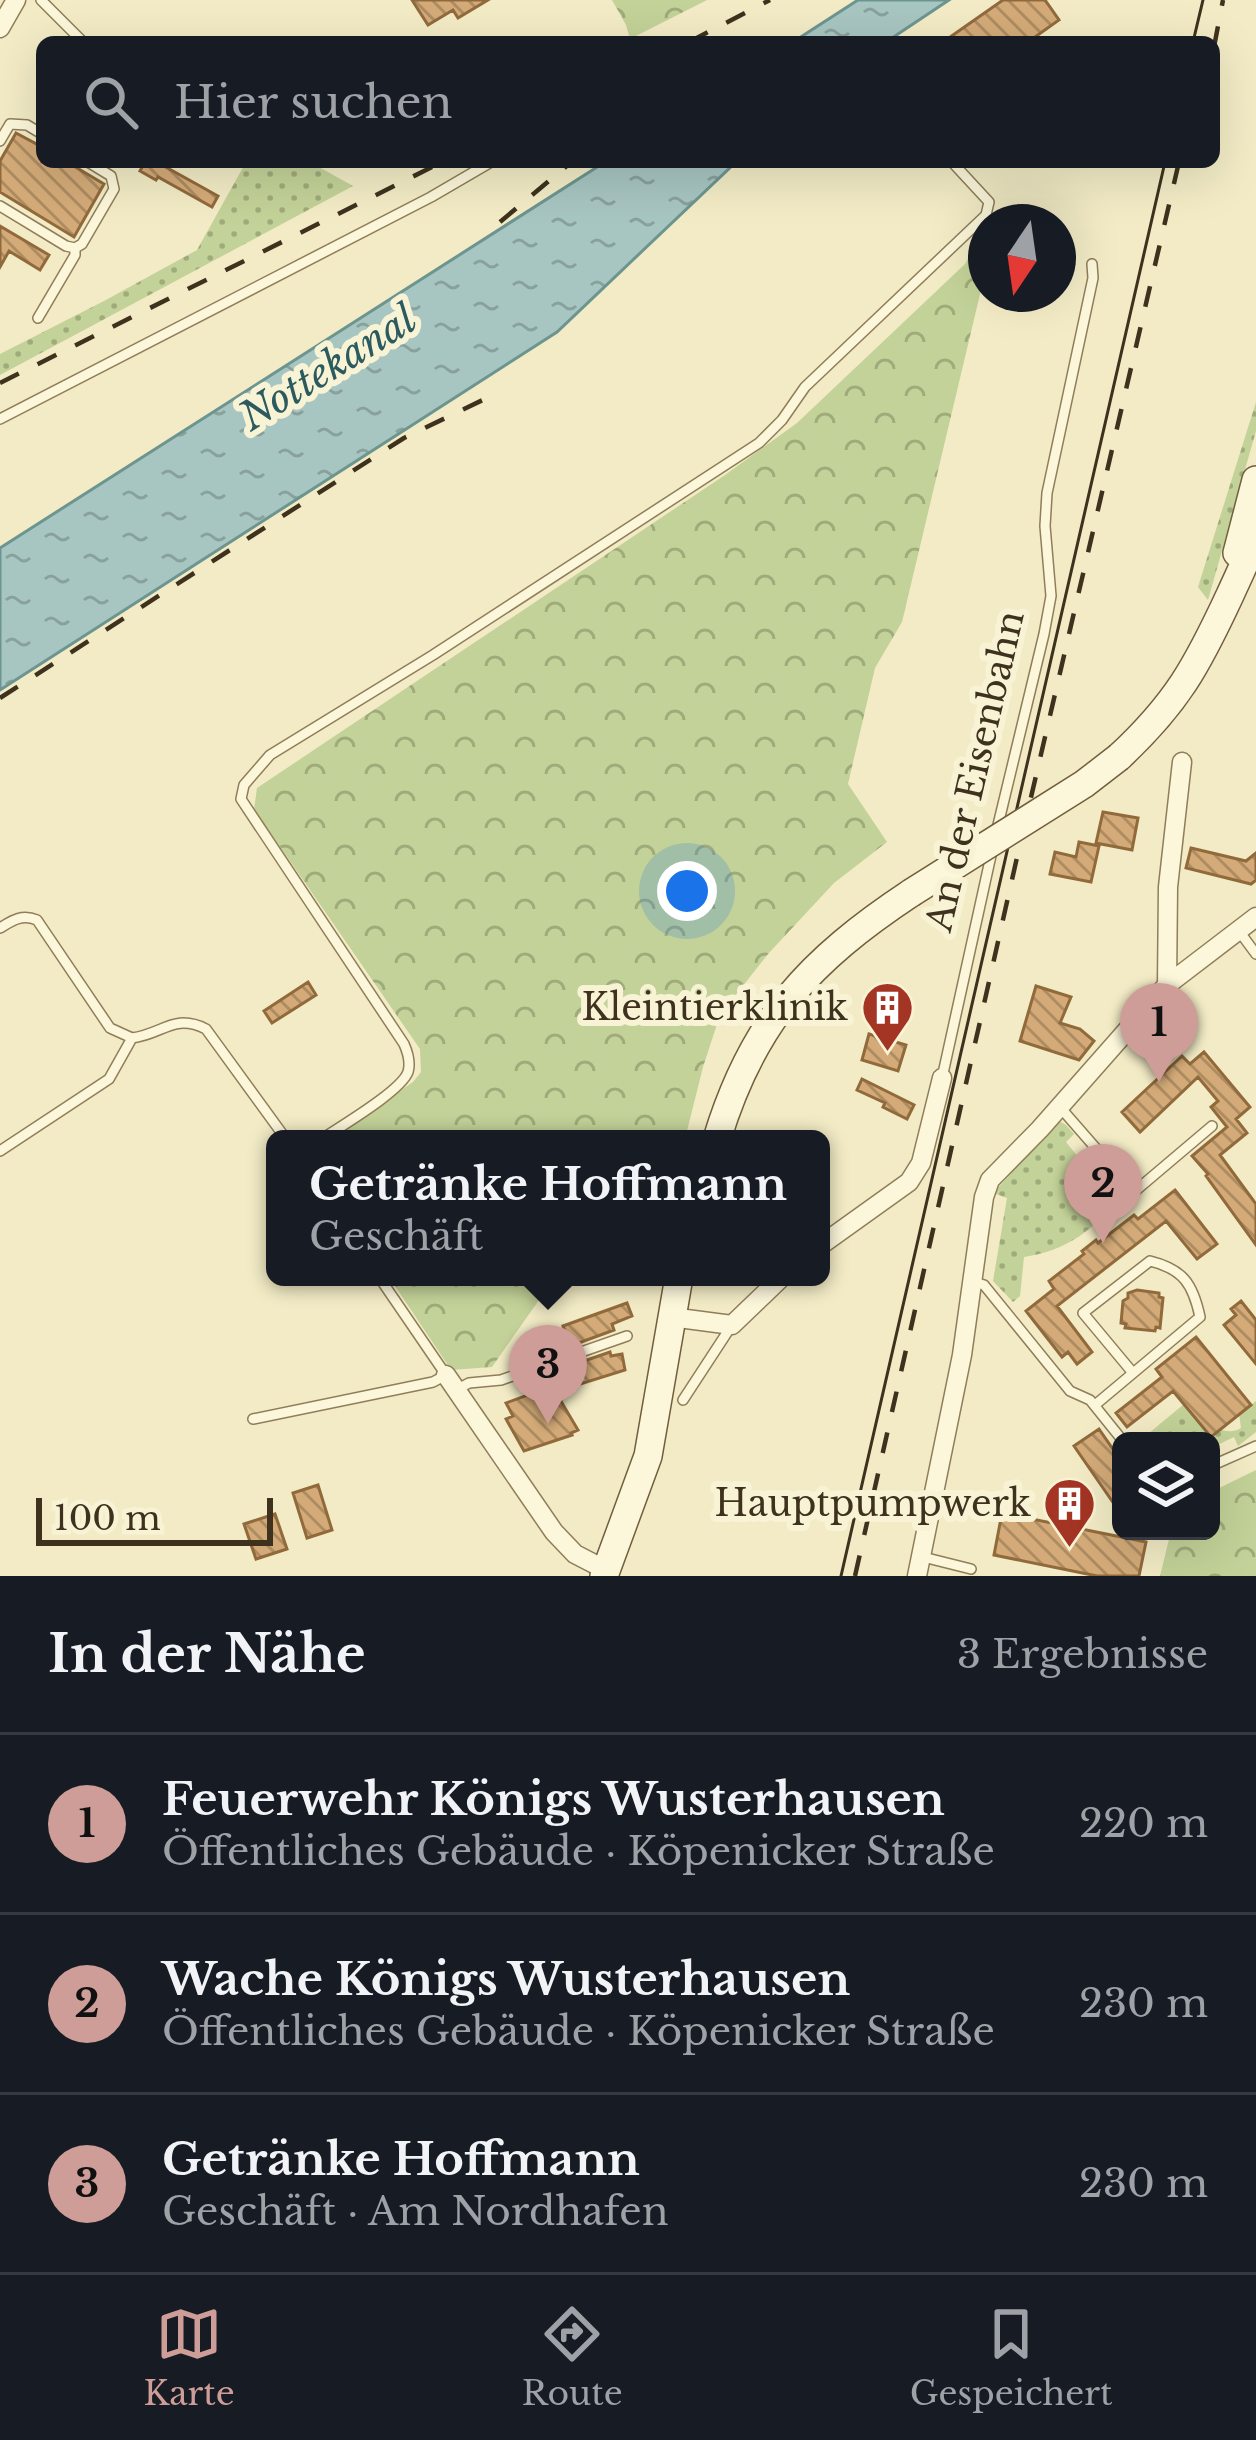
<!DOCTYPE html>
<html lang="de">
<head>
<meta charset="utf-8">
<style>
  :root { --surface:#171b24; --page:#242831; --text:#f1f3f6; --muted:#9ea1a6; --line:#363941; --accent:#ce9d97 }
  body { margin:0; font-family:"Libre Baskerville",serif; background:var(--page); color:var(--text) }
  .controls { position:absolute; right:36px; bottom:36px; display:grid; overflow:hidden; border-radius:18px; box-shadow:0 12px 48px #0002 }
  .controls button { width:108px; height:108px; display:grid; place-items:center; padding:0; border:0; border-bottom:3px solid var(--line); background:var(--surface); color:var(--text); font:60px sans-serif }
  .compass { position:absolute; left:968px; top:204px; width:108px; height:108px; border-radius:50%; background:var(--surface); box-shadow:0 12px 48px #0002; rotate:193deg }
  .scale { position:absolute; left:36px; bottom:30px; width:237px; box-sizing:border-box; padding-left:12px; border:6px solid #3e321e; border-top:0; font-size:33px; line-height:42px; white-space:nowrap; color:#3e321e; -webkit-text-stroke:9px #f9f3d6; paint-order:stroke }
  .you { position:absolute; left:687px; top:891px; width:42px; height:42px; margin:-30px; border:9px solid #fff; border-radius:50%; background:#1a73e8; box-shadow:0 0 0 18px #1a73e833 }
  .badge { display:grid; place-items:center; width:78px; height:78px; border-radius:50%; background:var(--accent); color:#111; font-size:39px; font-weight:700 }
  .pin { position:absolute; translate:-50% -99px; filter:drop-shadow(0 3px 6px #0008) }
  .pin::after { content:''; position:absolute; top:63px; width:42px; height:36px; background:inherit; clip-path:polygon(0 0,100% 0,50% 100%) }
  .popup { position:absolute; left:266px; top:1130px; width:564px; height:156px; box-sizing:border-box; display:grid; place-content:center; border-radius:18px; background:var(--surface); filter:drop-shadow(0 3px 9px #0005); font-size:39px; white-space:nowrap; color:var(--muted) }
  .popup b { font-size:45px; color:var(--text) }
  .popup::after { content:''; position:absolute; left:50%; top:100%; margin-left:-24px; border:24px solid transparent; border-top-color:var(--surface) }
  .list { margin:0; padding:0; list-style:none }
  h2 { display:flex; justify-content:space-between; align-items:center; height:156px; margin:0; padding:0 48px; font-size:51px }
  h2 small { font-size:39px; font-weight:400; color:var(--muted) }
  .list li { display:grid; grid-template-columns:78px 1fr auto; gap:36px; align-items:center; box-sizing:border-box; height:180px; padding:0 48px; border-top:3px solid var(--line) }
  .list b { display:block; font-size:45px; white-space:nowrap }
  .list p { margin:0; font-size:39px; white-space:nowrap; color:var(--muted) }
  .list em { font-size:39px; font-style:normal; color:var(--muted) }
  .icon { flex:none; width:66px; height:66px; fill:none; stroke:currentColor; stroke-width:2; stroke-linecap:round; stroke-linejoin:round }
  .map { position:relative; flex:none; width:1256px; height:1576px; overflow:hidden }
  .search { position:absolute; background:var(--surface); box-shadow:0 12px 48px #0002; left:36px; right:36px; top:36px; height:132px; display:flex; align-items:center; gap:30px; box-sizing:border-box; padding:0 42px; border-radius:18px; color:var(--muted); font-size:45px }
  .sheet { height:696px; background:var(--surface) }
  nav { display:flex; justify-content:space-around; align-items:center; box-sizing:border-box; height:168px; border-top:3px solid var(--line); background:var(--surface); font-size:33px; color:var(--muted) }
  nav a { display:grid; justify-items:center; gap:6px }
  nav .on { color:var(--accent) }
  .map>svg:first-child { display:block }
  .grass { fill:url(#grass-dots) }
  .forest { fill:url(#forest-crowns) }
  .water { fill:url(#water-ripples); stroke:#6d9590; stroke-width:3 }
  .building { fill:url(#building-back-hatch); stroke:#916a3c; stroke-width:3 }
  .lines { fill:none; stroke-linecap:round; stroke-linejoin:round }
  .lane-casing { stroke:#8f7e59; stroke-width:12 }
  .street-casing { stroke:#8f7e59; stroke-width:21 }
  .secondary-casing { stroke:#715e3c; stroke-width:30 }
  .lane { stroke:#fcf6da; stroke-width:9 }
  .street { stroke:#fcf6da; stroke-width:18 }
  .secondary { stroke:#fcf6da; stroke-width:27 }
  .tram { stroke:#3e321e; stroke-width:3 }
  .rail { stroke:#3e321e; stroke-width:4.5; stroke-dasharray:21 21; stroke-linecap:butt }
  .secondary-bridge-casing { stroke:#715e3c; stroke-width:30; stroke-linecap:butt }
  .secondary-bridge { stroke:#fcf6da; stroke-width:27 }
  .labels { text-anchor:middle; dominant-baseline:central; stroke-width:12; stroke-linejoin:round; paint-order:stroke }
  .street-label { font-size:36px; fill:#3e321e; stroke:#f9f3d6 }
  .poi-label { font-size:36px; fill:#3e321e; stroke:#f9f3d6; text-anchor:end }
  .water-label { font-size:39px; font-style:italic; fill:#2c5b5f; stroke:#f9f3d6 }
</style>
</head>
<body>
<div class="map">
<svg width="1256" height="1576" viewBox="0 0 1256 1576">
  <defs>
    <pattern id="grass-dots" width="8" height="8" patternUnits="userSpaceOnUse" patternTransform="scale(3)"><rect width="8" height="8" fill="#c3d298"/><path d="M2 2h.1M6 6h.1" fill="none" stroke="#a0ab7b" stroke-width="1.8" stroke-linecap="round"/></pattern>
    <pattern id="forest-crowns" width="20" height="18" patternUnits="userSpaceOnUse" patternTransform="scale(3)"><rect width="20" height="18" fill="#c3d298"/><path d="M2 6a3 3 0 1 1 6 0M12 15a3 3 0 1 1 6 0" fill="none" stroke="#a0ab7b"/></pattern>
    <pattern id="water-ripples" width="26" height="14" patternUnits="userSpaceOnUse" patternTransform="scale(3)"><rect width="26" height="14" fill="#a7c5c1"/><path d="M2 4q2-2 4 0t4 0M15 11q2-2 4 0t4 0" fill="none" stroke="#89a19c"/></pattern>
    <pattern id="building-back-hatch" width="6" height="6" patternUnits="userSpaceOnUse" patternTransform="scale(3)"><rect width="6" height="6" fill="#d4ab78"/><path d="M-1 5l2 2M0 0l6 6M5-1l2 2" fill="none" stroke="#ad8c62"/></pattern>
  </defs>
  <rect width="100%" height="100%" fill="#f2ebc5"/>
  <path class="grass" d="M 246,162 L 310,162 L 353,186 L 0,375 L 0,354 L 104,301 L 197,250 Z
    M 1256,402 L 1256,431 L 1208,600 L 1198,587 Z
    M 1059,1121 L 1066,1125 L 1074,1134 L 1066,1142 L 1106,1192 L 1115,1185 L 1117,1193 C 1101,1229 1062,1252 1024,1257 L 1020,1296 L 1013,1302 L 993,1281 L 1007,1198 L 996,1194 L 997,1189 Z
    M 1256,1401 L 1256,1432 L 1238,1446 L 1234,1437 L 1211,1448 L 1211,1441 L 1142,1439 L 1184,1404 C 1201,1416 1222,1440 1241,1428 L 1239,1414 Z"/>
  <path class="forest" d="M 612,0 L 707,0 L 630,39 L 626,25 Z
    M 986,225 L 986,269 L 902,622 L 875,668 L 848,784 L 887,842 L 834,883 L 768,954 L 720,1015 L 703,1067 L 685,1139 L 344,1139 L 340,1132 L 413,1082 L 421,1072 L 420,1049 L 254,809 L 257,788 L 725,475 L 797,423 L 965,264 Z
    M 389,1277 L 555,1277 L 492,1367 L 451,1370 Z
    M 1256,1470 L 1256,1576 L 1160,1576 L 1169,1539 L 1165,1531 L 1211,1531 L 1211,1492 Z"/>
  <path class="water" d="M 858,0 L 949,0 L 886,42 L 793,42 Z
    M 605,162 L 736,162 L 557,332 L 0,690 L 0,548 Z"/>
  <path class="building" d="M 412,0 L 488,0 L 458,18 L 453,10 L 428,25 Z
    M 1003,0 L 1045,0 L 1059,20 L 1028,42 L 943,42 Z
    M 16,133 L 42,147 L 42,162 L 67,162 L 104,184 L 74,237 L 0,192 L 0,161 Z
    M 145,162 L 167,162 L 164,166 L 218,196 L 212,207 L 158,177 L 156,180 L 140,171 Z
    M 0,226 L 49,255 L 40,270 L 9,251 L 0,267 Z
    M 1103,812 L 1138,818 L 1132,850 L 1096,843 Z
    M 1079,842 L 1099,846 L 1091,882 L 1050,874 L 1055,852 L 1076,857 Z
    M 1191,848 L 1246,861 L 1256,853 L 1256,880 L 1251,884 L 1186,868 Z
    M 308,982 L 316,995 L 272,1023 L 264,1011 Z
    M 1036,986 L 1071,997 L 1060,1023 L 1080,1029 L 1094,1041 L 1079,1060 L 1020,1041 Z
    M 869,1034 L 906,1045 L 898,1071 L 862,1060 Z
    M 1204,1052 L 1250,1107 L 1236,1119 L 1247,1133 L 1220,1155 L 1256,1204 L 1256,1245 L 1206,1176 L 1208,1174 L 1192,1156 L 1227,1127 L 1211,1107 L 1218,1101 L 1198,1077 L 1140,1132 L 1122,1112 L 1182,1056 L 1190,1064 Z
    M 862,1079 L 914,1105 L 907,1119 L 883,1107 L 885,1103 L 857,1090 Z
    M 1175,1190 L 1217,1244 L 1197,1259 L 1166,1221 L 1057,1306 L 1092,1352 L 1077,1364 L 1068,1352 L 1062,1357 L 1026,1311 L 1054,1289 L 1049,1281 L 1084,1254 L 1082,1251 L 1096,1240 L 1098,1243 L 1134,1215 L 1138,1219 Z
    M 1137,1290 L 1159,1293 L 1159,1297 L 1163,1298 L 1160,1328 L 1156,1327 L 1155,1331 L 1125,1328 L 1126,1324 L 1121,1323 L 1123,1301 L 1128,1298 L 1128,1293 Z
    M 1241,1301 L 1256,1320 L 1256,1364 L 1224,1325 L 1236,1315 L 1231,1309 Z
    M 627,1303 L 632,1316 L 612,1324 L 614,1330 L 557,1351 L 556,1347 L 569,1342 L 563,1326 Z
    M 1196,1337 L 1251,1405 L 1211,1437 L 1173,1391 L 1127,1427 L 1116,1413 L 1162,1377 L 1156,1369 Z
    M 610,1352 L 611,1356 L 622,1354 L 625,1370 L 571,1387 L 564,1368 Z
    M 552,1386 L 578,1430 L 571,1433 L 572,1435 L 524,1451 L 506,1419 L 513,1416 L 506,1403 Z
    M 1099,1429 L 1121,1461 L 1121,1514 L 1074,1446 Z
    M 318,1485 L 332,1530 L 307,1538 L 293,1493 Z
    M 1002,1513 L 1146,1542 L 1139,1576 L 1097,1576 L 994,1555 Z
    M 275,1514 L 287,1549 L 256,1559 L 244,1524 Z"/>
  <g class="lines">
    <defs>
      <path id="lane" d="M 41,0 L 83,42
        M 0,141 L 10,124 L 27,125 L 42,134
        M 0,206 L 66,246 L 75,248 L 82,244 L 114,189 L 111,176 L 88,162
        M 38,318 L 75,255 L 75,248
        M 0,419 L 431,197 L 491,162
        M 997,829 L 1044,634 L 1051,596 L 1045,526 L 1047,493 L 1093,278 L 1092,264
        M 0,928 C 13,920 22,914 37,920 L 110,1028 L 132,1038
        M 1239,931 L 1256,954
        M 942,1078 L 992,851
        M 1059,1106 L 1134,1192 L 1212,1126
        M 322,1139 C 341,1126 401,1091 408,1072 C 411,1062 408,1053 404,1044 L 241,799 L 244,785 L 270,755 L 433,655 L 759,443 L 782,420 L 805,387 L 986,215 L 989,202 L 952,162
        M 0,1151 L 109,1079 L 132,1038 C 163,1034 174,1013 206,1029 L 286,1139
        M 974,1282 L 984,1285 L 1070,1391 L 1090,1400 L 1123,1441
        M 456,1390 L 469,1383 L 501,1380 L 627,1336
        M 683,1400 L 732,1325
        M 1095,1405 L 1200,1317 C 1193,1284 1183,1269 1150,1261 L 1083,1313 L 1133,1373
        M 253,1419 L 433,1382 L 446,1375 L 379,1277
        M 1211,1466 L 1256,1446
        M 923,1557 L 971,1569"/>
      <path id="street" d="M 0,28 L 16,0
        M 1167,985 L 1168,887 L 1182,762
        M 821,1245 L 909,1182 L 921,1163 L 942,1078
        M 671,1317 L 732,1325 L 782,1277
        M 446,1375 L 554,1532 L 575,1554 L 606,1570
        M 917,1576 L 962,1355 L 984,1197 L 990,1180 L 1040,1129 L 1167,985 L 1256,917"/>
      <path id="secondary" d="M 1237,553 L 1256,480
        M 1119,757 C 1177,703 1197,666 1230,595 C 1239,575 1249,555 1256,534
        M 717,1139 C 753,1020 810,960 911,893
        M 604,1576 L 648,1456 L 679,1277"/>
    </defs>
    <use href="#lane" class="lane-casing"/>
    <use href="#street" class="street-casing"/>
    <use href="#secondary" class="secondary-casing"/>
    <use href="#lane" class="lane"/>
    <use href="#street" class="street"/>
    <use href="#secondary" class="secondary"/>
    <path class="tram" d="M 1193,42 L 1203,0
      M 841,1576 L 1165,162"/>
    <path class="rail" d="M 689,42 L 770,0
      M 1214,47 L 1223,0
      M 500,222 L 569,164
      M 0,383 L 442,162
      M 0,698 L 404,438 L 491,396
      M 855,1576 L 1018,853 L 1179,162"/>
    <defs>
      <path id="secondary-bridge" d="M 911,893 L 1084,784 L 1119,757"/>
    </defs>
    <use href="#secondary-bridge" class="secondary-bridge-casing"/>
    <use href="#secondary-bridge" class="secondary-bridge"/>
  </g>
  <defs>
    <symbol id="building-pin" viewBox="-11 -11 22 30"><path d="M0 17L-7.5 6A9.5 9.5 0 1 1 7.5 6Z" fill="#a43423" stroke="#f9f3d6"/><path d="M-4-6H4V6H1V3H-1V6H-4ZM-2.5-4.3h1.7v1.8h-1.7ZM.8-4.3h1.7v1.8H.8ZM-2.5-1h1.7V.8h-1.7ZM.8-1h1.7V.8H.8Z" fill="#fff"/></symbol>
  </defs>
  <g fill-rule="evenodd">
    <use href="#building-pin" x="858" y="978" width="59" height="81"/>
    <use href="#building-pin" x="1040" y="1474" width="59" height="81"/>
  </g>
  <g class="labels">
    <g class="street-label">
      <text transform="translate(975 771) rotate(-77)">An der Eisenbahn</text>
    </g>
    <g class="poi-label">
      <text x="848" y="1007">Kleintierklinik</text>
      <text x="1031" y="1503">Hauptpumpwerk</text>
    </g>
    <g class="water-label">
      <text transform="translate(328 368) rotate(-32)">Nottekanal</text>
    </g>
  </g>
</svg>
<div class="controls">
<button><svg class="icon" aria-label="layers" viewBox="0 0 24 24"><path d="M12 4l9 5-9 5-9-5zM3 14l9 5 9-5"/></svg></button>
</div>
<svg class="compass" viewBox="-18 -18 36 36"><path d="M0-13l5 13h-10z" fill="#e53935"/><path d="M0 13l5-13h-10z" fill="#9ea1a6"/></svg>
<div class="scale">100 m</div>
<div class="you"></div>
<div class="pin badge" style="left:1159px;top:1082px">1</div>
<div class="pin badge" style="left:1103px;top:1243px">2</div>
<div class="pin badge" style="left:548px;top:1424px">3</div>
<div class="popup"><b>Getränke Hoffmann</b>Geschäft</div>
<div class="search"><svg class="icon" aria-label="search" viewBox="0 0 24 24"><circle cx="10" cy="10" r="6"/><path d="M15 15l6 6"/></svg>Hier suchen</div>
</div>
<section class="sheet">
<h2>In der Nähe<small>3 Ergebnisse</small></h2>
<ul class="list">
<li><span class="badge">1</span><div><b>Feuerwehr Königs Wusterhausen</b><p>Öffentliches Gebäude · Köpenicker Straße</p></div><em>220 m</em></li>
<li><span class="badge">2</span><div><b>Wache Königs Wusterhausen</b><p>Öffentliches Gebäude · Köpenicker Straße</p></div><em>230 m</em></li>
<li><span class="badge">3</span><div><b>Getränke Hoffmann</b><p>Geschäft · Am Nordhafen</p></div><em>230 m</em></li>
</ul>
</section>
<nav>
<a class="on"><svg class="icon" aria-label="map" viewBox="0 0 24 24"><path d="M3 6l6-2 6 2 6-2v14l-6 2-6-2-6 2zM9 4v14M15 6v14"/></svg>Karte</a>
<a><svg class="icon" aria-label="directions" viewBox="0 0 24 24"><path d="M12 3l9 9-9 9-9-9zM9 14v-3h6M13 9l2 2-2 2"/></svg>Route</a>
<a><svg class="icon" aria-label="saved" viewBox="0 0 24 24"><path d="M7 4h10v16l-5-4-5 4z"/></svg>Gespeichert</a>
</nav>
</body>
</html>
